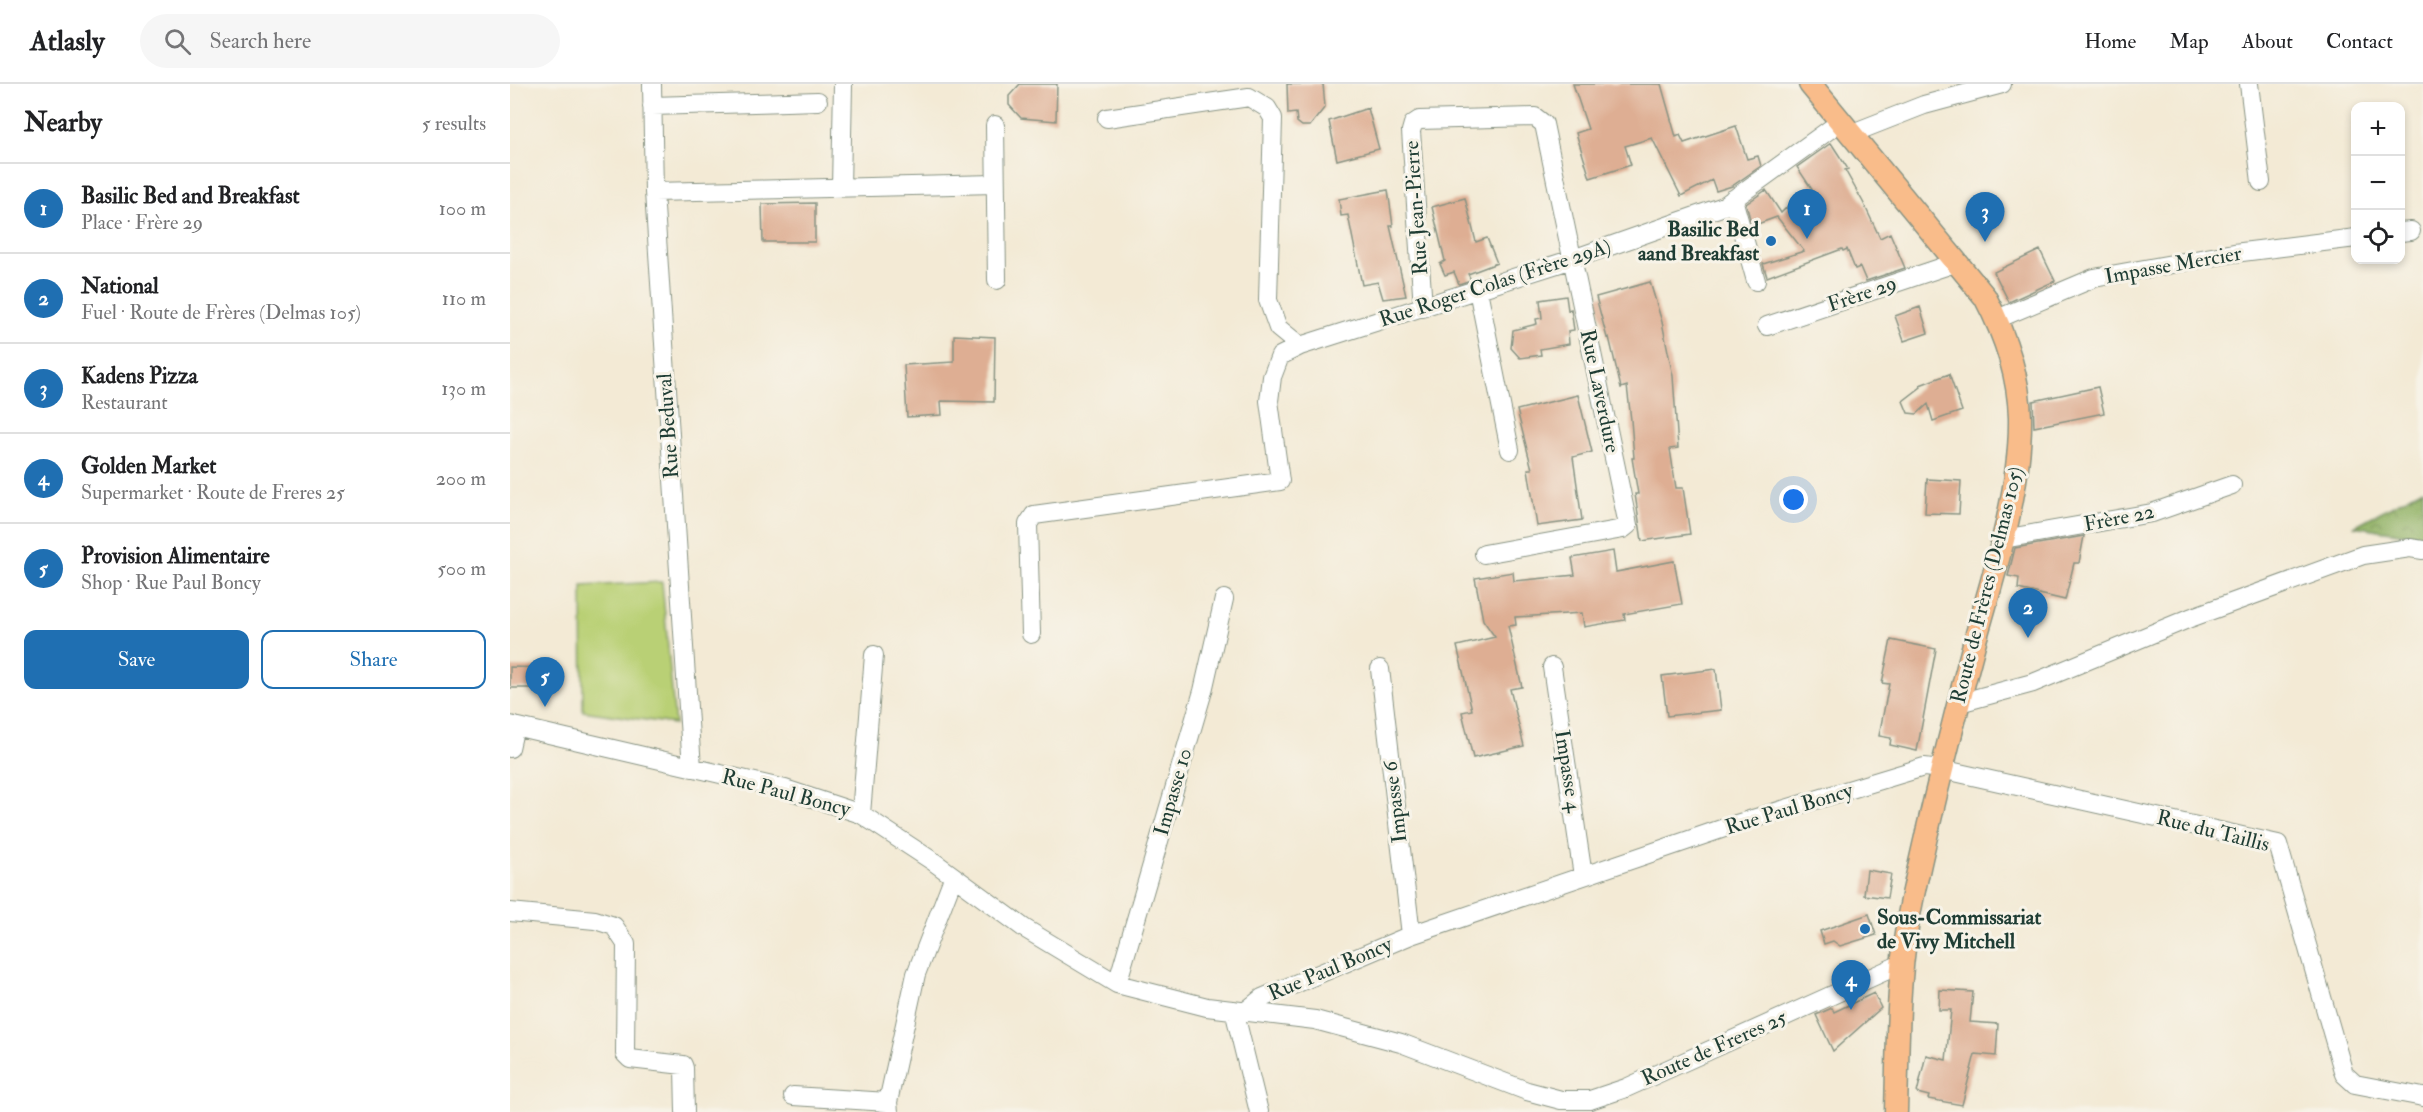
<!DOCTYPE html>
<html lang="en">
<head>
<meta charset="utf-8">
<style>
  :root { --surface:#fff; --page:#f6f6f6; --text:#202124; --muted:#757577; --line:#e0e0e0; --accent:#1f6fb2 }
  body { margin:0; font-family:"IM FELL Double Pica",serif; background:var(--page); color:var(--text) }
  .controls { position:absolute; right:18px; top:18px; display:grid; overflow:hidden; border-radius:12px; box-shadow:0 3px 9px #0003 }
  .controls button { width:54px; height:54px; display:grid; place-items:center; padding:0; border:0; border-bottom:2px solid var(--line); background:var(--surface); color:var(--text); font:30px sans-serif }
  .you { position:absolute; left:1284px; top:416px; width:21px; height:21px; margin:-15px; border:4px solid #fff; border-radius:50%; background:#1a73e8; box-shadow:0 0 0 9px #1a73e833 }
  .badge { display:grid; place-items:center; width:39px; height:39px; border-radius:50%; background:var(--accent); color:#fff; font-size:20px; font-weight:700 }
  .pin { position:absolute; translate:-50% -50px; filter:drop-shadow(0 2px 3px #0008) }
  .pin::after { content:''; position:absolute; top:32px; width:21px; height:18px; background:inherit; clip-path:polygon(0 0,100% 0,50% 100%) }
  .list { margin:0; padding:0; list-style:none }
  h2 { display:flex; justify-content:space-between; align-items:center; height:78px; margin:0; padding:0 24px; font-size:26px }
  h2 small { font-size:20px; font-weight:400; color:var(--muted) }
  .list li { display:grid; grid-template-columns:39px 1fr auto; gap:18px; align-items:center; box-sizing:border-box; height:90px; padding:0 24px; border-top:2px solid var(--line) }
  .list b { display:block; font-size:22px; white-space:nowrap }
  .list p { margin:0; font-size:20px; white-space:nowrap; color:var(--muted) }
  .list em { font-size:20px; font-style:normal; color:var(--muted) }
  .actions { display:flex; gap:12px; padding:18px 24px }
  .actions a { flex:1; padding:14px 0; border:2px solid var(--accent); border-radius:12px; text-align:center; font-size:21px; color:var(--accent) }
  .actions .main { background:var(--accent); color:#fff }
  .icon { flex:none; width:33px; height:33px; fill:none; stroke:currentColor; stroke-width:2; stroke-linecap:round; stroke-linejoin:round }
  .map { position:relative; flex:none; width:1913px; height:1028px; overflow:hidden }
  header { display:flex; align-items:center; gap:36px; box-sizing:border-box; height:84px; padding:0 30px; background:var(--surface); border-bottom:2px solid var(--line) }
  header strong { font-size:28px }
  nav { display:flex; gap:33px; margin-inline-start:auto; font-size:21px }
  .search { width:420px; height:54px; background:var(--page); display:flex; align-items:center; gap:15px; box-sizing:border-box; padding:0 21px; border-radius:33px; color:var(--muted); font-size:22px }
  main { display:flex }
  aside { flex:1; background:var(--surface) }
  .map>svg:first-child { display:block }
  .grass { fill:#b9d074; stroke:#6c8654; stroke-width:1.5 }
  .forest { fill:url(#forest-crowns); stroke:#58784d; stroke-width:1.5 }
  .building { fill:#deae93 }
  .lines { fill:none; stroke-linecap:round; stroke-linejoin:round }
  .minor-casing { stroke:#899484; stroke-width:20 }
  .major-casing { stroke:#899484; stroke-width:25 }
  .minor { stroke:#fff; stroke-width:18 }
  .major { stroke:#f9bc8a; stroke-width:22 }
  .poi-dot { fill:#1f6fb2; stroke:#f7f3e8; stroke-width:2 }
  .labels { text-anchor:middle; dominant-baseline:central; stroke-width:6; stroke-linejoin:round; paint-order:stroke }
  .street-label { font-size:21px; fill:#1f3d34; stroke:#f7f3e8 }
  .poi-label { font-size:21px; font-weight:bold; fill:#1f3d34; stroke:#f7f3e8; text-anchor:end }
</style>
</head>
<body>
<header>
<strong>Atlasly</strong>
<div class="search"><svg class="icon" aria-label="search" viewBox="0 0 24 24"><circle cx="10" cy="10" r="6"/><path d="M15 15l6 6"/></svg>Search here</div>
<nav><a>Home</a><a>Map</a><a>About</a><a>Contact</a></nav>
</header>
<main>
<aside>
<h2>Nearby<small>5 results</small></h2>
<ul class="list">
<li><span class="badge">1</span><div><b>Basilic Bed and Breakfast</b><p>Place · Frère 29</p></div><em>100 m</em></li>
<li><span class="badge">2</span><div><b>National</b><p>Fuel · Route de Frères (Delmas 105)</p></div><em>110 m</em></li>
<li><span class="badge">3</span><div><b>Kadens Pizza</b><p>Restaurant</p></div><em>130 m</em></li>
<li><span class="badge">4</span><div><b>Golden Market</b><p>Supermarket · Route de Freres 25</p></div><em>200 m</em></li>
<li><span class="badge">5</span><div><b>Provision Alimentaire</b><p>Shop · Rue Paul Boncy</p></div><em>500 m</em></li>
</ul>
<div class="actions"><a class="main">Save</a><a>Share</a></div>
</aside>
<div class="map">
<svg width="1913" height="1028" viewBox="0 0 1913 1028">
  <defs>
    <pattern id="forest-crowns" width="20" height="18" patternUnits="userSpaceOnUse" patternTransform="scale(1.5)"><rect width="20" height="18" fill="#92b266"/><path d="M2 6a3 3 0 1 1 6 0M12 15a3 3 0 1 1 6 0" fill="none" stroke="#779255"/></pattern>
  </defs>
  <rect width="100%" height="100%" fill="#f7f3e8"/>
  <filter id="ink" filterUnits="userSpaceOnUse"><feTurbulence type="fractalNoise" baseFrequency=".0167" numOctaves="2"/><feDisplacementMap in="SourceGraphic" scale="12" xChannelSelector="R" yChannelSelector="G"/><feConvolveMatrix kernelMatrix="1 2 1 2 8 2 1 2 1" color-interpolation-filters="sRGB"/></filter>
  <filter id="wash" filterUnits="userSpaceOnUse"><feTurbulence type="fractalNoise" baseFrequency=".008" numOctaves="4" result="noise"/><feDisplacementMap in="SourceGraphic" scale="24" xChannelSelector="R" yChannelSelector="G"/><feGaussianBlur stdDeviation="1.35" result="paint"/><feColorMatrix in="noise" values="0 0 0 0 0 0 0 0 0 0 0 0 0 0 0 0 0 1.4 0 .05"/><feComposite in="paint" operator="in"/></filter>
  <g filter="url(#wash)">
    <rect width="100%" height="100%" fill="#f3ead5"/>
    <path class="grass" d="M 152,498 L 165,640 L 73,627 L 72,502 Z"/>
    <path class="forest" d="M 1913,405 L 1913,453 L 1844,442 Z"/>
    <g id="blocks">
      <path class="building" d="M 510,0 L 547,0 L 546,37 L 511,34 L 499,21 L 499,12 Z
        M 777,0 L 813,0 L 815,23 L 800,42 L 792,42 L 787,38 L 786,29 L 778,30 Z
        M 1063,0 L 1151,0 L 1166,53 L 1170,51 L 1174,59 L 1226,42 L 1237,75 L 1248,72 L 1251,82 L 1222,102 L 1206,107 L 1202,96 L 1171,112 L 1142,54 L 1115,62 L 1121,81 L 1080,94 L 1066,49 L 1078,45 Z
        M 858,24 L 869,65 L 827,76 L 819,37 Z
        M 1321,59 L 1338,85 L 1335,86 L 1353,118 L 1370,154 L 1380,149 L 1395,184 L 1356,197 L 1350,183 L 1345,185 L 1337,165 L 1333,167 L 1332,165 L 1257,193 L 1253,180 L 1294,167 L 1267,133 L 1242,142 L 1236,120 L 1256,106 L 1271,129 L 1280,120 L 1285,125 L 1305,114 L 1303,111 L 1305,110 L 1287,83 Z
        M 878,106 L 883,142 L 880,142 L 896,212 L 873,215 L 868,198 L 852,201 L 838,131 L 831,132 L 829,115 Z
        M 955,114 L 966,158 L 977,154 L 987,179 L 958,190 L 961,196 L 949,200 L 944,188 L 935,191 L 930,180 L 935,177 L 922,123 Z
        M 305,119 L 305,158 L 253,158 L 252,120 Z
        M 1530,166 L 1545,197 L 1499,218 L 1484,188 Z
        M 1140,198 L 1152,238 L 1163,292 L 1168,364 L 1160,365 L 1166,404 L 1173,404 L 1180,450 L 1132,457 L 1125,410 L 1128,410 L 1122,374 L 1124,374 L 1121,336 L 1117,302 L 1111,304 L 1099,253 L 1097,254 L 1086,213 Z
        M 1056,212 L 1058,226 L 1061,225 L 1064,246 L 1058,247 L 1059,260 L 1030,265 L 1031,271 L 1010,274 L 1001,264 L 1003,246 L 1027,240 L 1026,235 L 1032,234 L 1030,216 Z
        M 1410,223 L 1418,249 L 1394,257 L 1385,232 Z
        M 444,251 L 485,253 L 484,318 L 431,317 L 432,331 L 397,333 L 394,281 L 444,278 Z
        M 1439,290 L 1452,327 L 1423,337 L 1418,320 L 1407,330 L 1398,329 L 1393,317 L 1411,303 L 1410,301 Z
        M 1588,303 L 1594,329 L 1524,343 L 1523,317 Z
        M 1068,311 L 1082,368 L 1063,373 L 1072,436 L 1027,442 L 1018,385 L 1022,385 L 1007,326 Z
        M 1417,395 L 1451,397 L 1449,430 L 1415,429 Z
        M 1574,452 L 1569,479 L 1564,479 L 1555,516 L 1508,505 L 1509,494 L 1498,492 L 1505,464 Z
        M 1103,467 L 1106,488 L 1164,477 L 1172,520 L 1114,530 L 1115,536 L 1074,543 L 1072,529 L 1005,533 L 1006,541 L 998,542 L 1012,603 L 1000,605 L 1014,662 L 963,674 L 952,628 L 962,626 L 947,562 L 985,553 L 973,536 L 965,494 L 1003,488 L 1004,497 L 1065,491 L 1062,474 Z
        M 1381,556 L 1426,565 L 1407,667 L 1380,661 L 1381,654 L 1369,652 L 1379,600 L 1372,599 Z
        M 0,583 L 42,584 L 41,604 L 0,604 Z
        M 1206,585 L 1211,626 L 1157,632 L 1152,592 Z
        M 1357,786 L 1381,790 L 1377,814 L 1354,811 Z
        M 1359,830 L 1366,851 L 1330,862 L 1323,857 L 1314,860 L 1310,847 Z
        M 1430,906 L 1463,908 L 1460,938 L 1488,940 L 1486,972 L 1465,970 L 1452,1021 L 1418,1015 L 1419,1012 L 1407,1009 L 1416,971 L 1436,976 L 1441,926 L 1429,926 Z
        M 1364,909 L 1371,924 L 1323,967 L 1306,931 L 1322,924 L 1324,928 Z"/>
    </g>
  </g>
  <g filter="url(#ink)">
    <use href="#blocks" fill-opacity="0" stroke="#899484" stroke-width="1.5"/>
    <g class="lines">
      <defs>
        <path id="minor" d="M 142,0 L 144,108 L 182,684
          M 1739,0 L 1751,98
          M 142,22 L 308,17
          M 597,34 L 739,13 L 757,24 L 763,34 L 758,216 L 768,244 L 790,262
          M 485,41 L 487,196
          M 1340,50 L 1414,21 L 1492,0
          M 331,104 L 333,0
          M 144,108 L 485,100
          M 1223,115 L 1246,197
          M 1890,148 L 1901,147
          M 968,206 L 1000,366
          M 913,224 L 901,47 L 903,40 L 909,36 L 1025,33 L 1034,40 L 1118,441 L 1113,445 L 974,470
          M 1487,235 L 1584,194 L 1724,169 L 1846,154
          M 1257,242 L 1448,178
          M 1493,455 L 1642,429 L 1722,401
          M 521,550 L 518,440 L 524,431 L 770,397 L 759,317 L 762,293 L 770,272 L 790,262 L 1063,175 L 1214,122 L 1330,38
          M 1042,583 L 1073,792
          M 870,585 L 901,851
          M 1449,619 L 1523,599 L 1680,534 L 1853,471 L 1900,464 L 1913,466
          M 0,641 L 275,705 L 351,730 L 424,778 L 514,844 L 607,900 L 697,923 L 805,936 L 891,959 L 1017,1007 L 1051,1016 L 1080,1016 L 1116,1004 L 1391,880
          M 0,664 L 5,642
          M 351,730 L 364,571
          M 0,828 L 85,836 L 104,842 L 116,860 L 115,970 L 120,975 L 173,981 L 174,984 L 175,1028
          M 607,900 L 693,607 L 714,515
          M 724,926 L 749,1028
          M 736,927 L 752,914 L 901,851 L 1226,740 L 1414,683 L 1431,685 L 1768,760 L 1834,990 L 1845,1000 L 1913,1013
          M 283,1012 L 378,1018
          M 379,1028 L 378,1018 L 406,890 L 443,794"/>
        <path id="major" d="M 1300,0 L 1475,213 C 1495,251 1509,291 1510,334 C 1511,407 1484,490 1464,560 C 1442,643 1421,727 1403,811 C 1387,883 1388,955 1386,1028"/>
      </defs>
      <use href="#minor" class="minor-casing"/>
      <use href="#major" class="major-casing"/>
      <use href="#minor" class="minor"/>
      <use href="#major" class="major"/>
    </g>
  </g>
  <g class="poi-dot">
    <circle cx="1261" cy="157" r="6"/>
    <circle cx="1355" cy="845" r="6"/>
  </g>
  <g class="labels">
    <g class="street-label">
      <text transform="translate(906 124) rotate(-94)">Rue Jean-Pierre</text>
      <text transform="translate(1663 181) rotate(-10)">Impasse Mercier</text>
      <text transform="translate(985 199) rotate(-18)">Rue Roger Colas (Frère 29A)</text>
      <text transform="translate(1352 210) rotate(-19)">Frère 29</text>
      <text transform="translate(1090 307) rotate(78)">Rue Laverdure</text>
      <text transform="translate(158 342) rotate(-94)">Rue Beduval</text>
      <text transform="translate(1609 434) rotate(-11)">Frère 22</text>
      <text transform="translate(1477 501) rotate(-76)">Route de Frères (Delmas 105)</text>
      <text transform="translate(1058 687) rotate(81)">Impasse 4</text>
      <text transform="translate(663 708) rotate(-74)">Impasse 10</text>
      <text transform="translate(276 709) rotate(15)">Rue Paul Boncy</text>
      <text transform="translate(885 718) rotate(-97)">Impasse 6</text>
      <text transform="translate(1279 725) rotate(-17)">Rue Paul Boncy</text>
      <text transform="translate(1703 747) rotate(14)">Rue du Taillis</text>
      <text transform="translate(820 885) rotate(-23)">Rue Paul Boncy</text>
      <text transform="translate(1204 964) rotate(-24)">Route de Freres 25</text>
    </g>
    <g class="poi-label">
      <text x="1249" y="145">Basilic Bed<tspan x="1249" dy="24">aand Breakfast</tspan></text>
      <text x="1367" y="833" text-anchor="start">Sous-Commissariat<tspan x="1367" dy="24">de Vivy Mitchell</tspan></text>
    </g>
  </g>
</svg>
<div class="controls">
<button>+</button>
<button>−</button>
<button><svg class="icon" aria-label="locate" viewBox="0 0 24 24"><circle cx="12" cy="12" r="6"/><path d="M12 2v4M12 18v4M2 12h4M18 12h4"/></svg></button>
</div>
<div class="you"></div>
<div class="pin badge" style="left:1297px;top:155px">1</div>
<div class="pin badge" style="left:1518px;top:554px">2</div>
<div class="pin badge" style="left:1475px;top:158px">3</div>
<div class="pin badge" style="left:1341px;top:926px">4</div>
<div class="pin badge" style="left:35px;top:623px">5</div>
</div>
</main>
</body>
</html>
